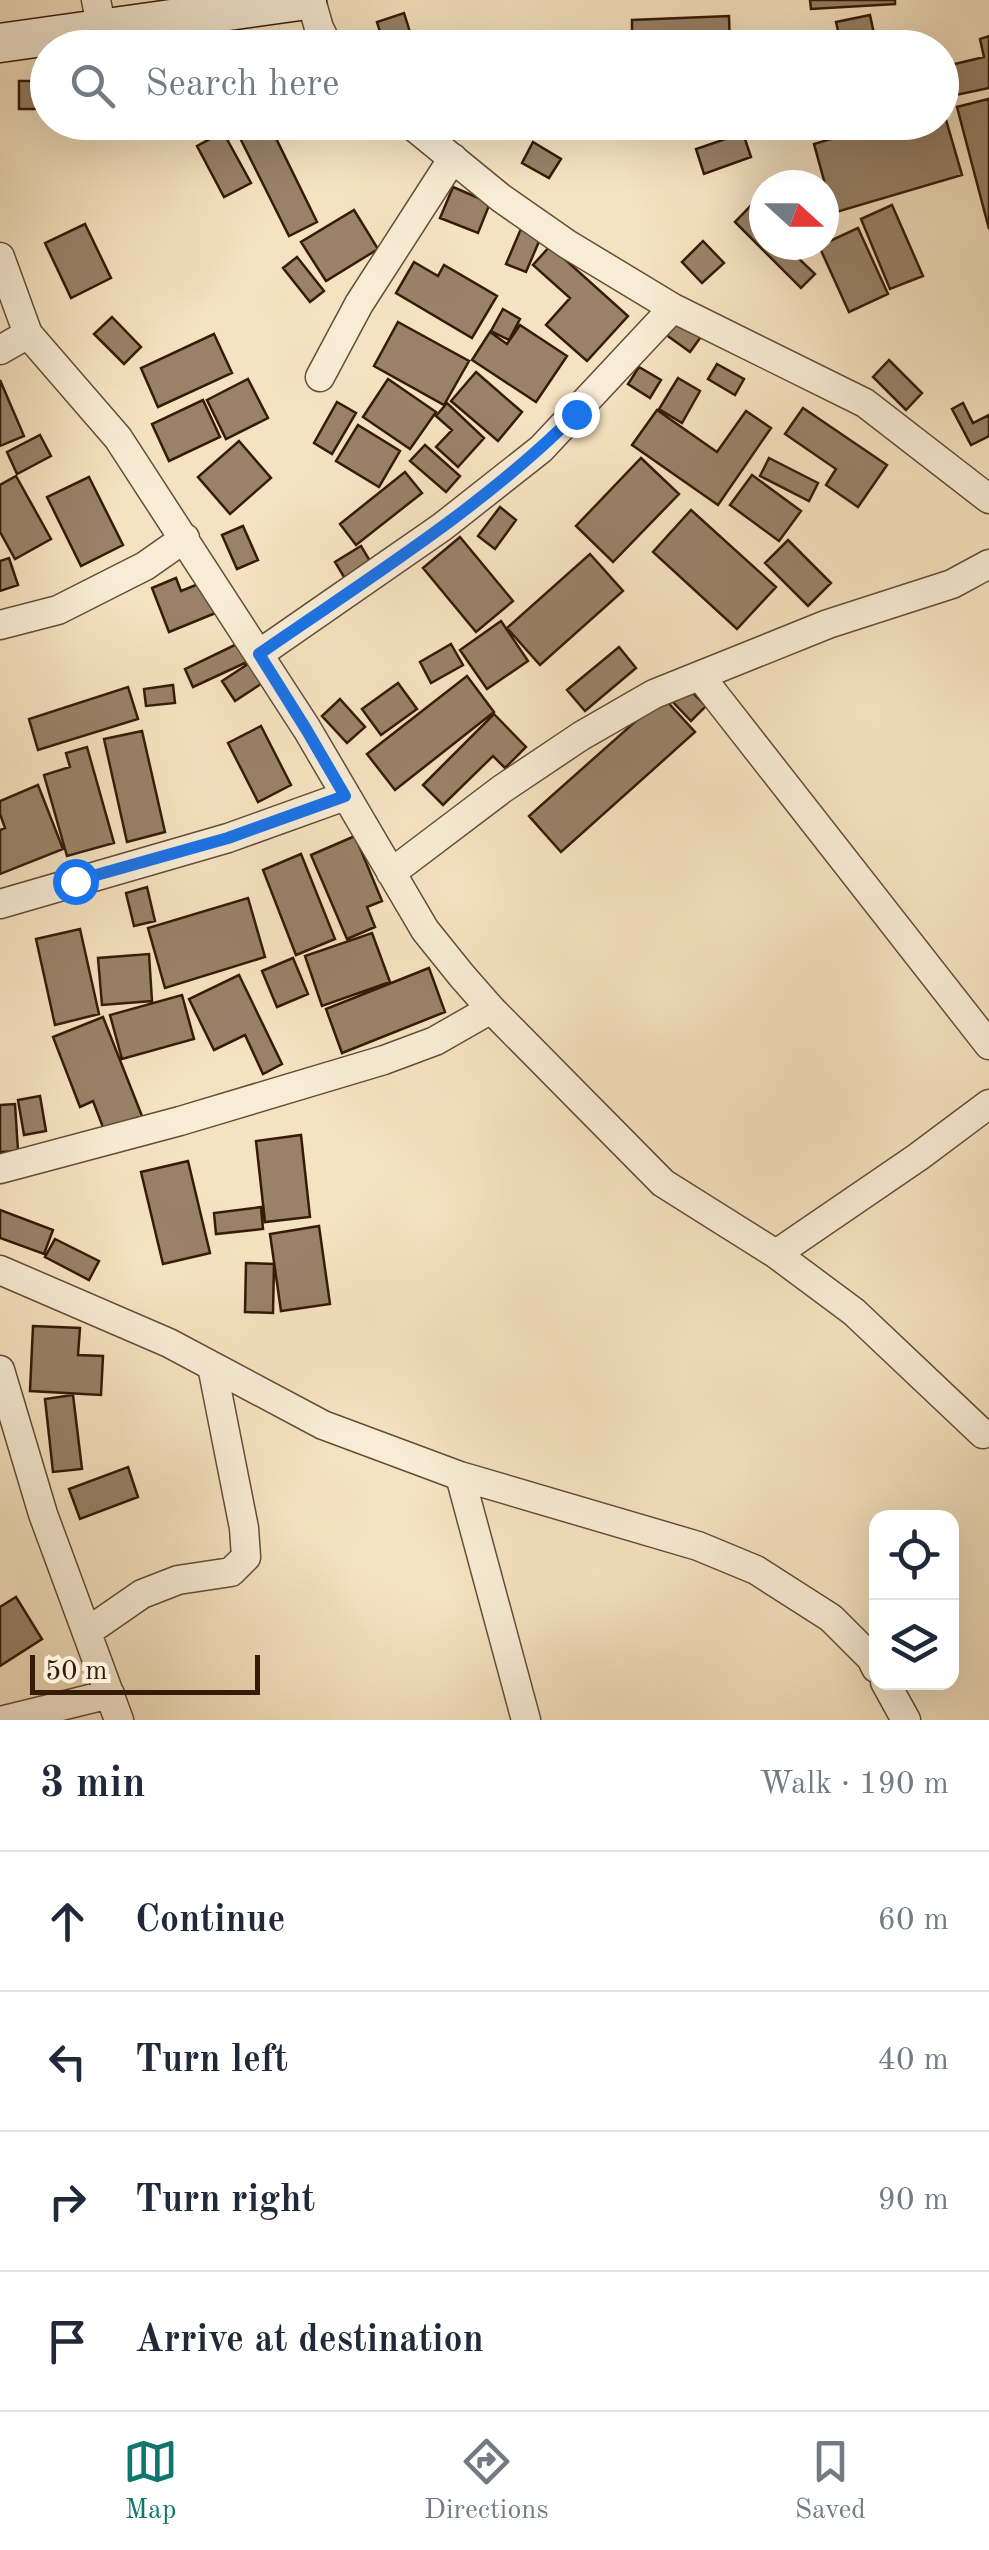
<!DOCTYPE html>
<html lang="en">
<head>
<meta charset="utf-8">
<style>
  :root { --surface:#fff; --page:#f2f2f3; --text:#1f2937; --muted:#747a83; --line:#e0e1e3; --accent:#0f766e }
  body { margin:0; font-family:"Old Standard TT",serif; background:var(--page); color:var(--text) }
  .controls { position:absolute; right:30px; bottom:30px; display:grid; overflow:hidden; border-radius:20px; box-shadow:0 10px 40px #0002 }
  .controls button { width:90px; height:90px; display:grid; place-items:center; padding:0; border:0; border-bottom:2px solid var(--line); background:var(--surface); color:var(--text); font:50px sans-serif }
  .compass { position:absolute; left:749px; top:170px; width:90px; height:90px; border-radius:50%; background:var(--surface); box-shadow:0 10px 40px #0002; rotate:111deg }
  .scale { position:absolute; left:30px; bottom:25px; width:230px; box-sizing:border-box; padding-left:10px; border:5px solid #351b08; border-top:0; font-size:28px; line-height:35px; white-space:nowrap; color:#351b08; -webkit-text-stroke:8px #f8ecd6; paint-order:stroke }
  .stop { position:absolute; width:30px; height:30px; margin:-22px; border:8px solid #1a73e8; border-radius:50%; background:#fff }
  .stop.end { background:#1a73e8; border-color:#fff; box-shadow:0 2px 10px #0008 }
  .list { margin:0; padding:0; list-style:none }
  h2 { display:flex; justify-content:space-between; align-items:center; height:130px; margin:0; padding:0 40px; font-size:42px }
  h2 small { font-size:32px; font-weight:400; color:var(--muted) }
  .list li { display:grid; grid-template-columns:65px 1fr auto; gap:30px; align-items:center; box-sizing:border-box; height:140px; padding:0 40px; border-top:2px solid var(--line) }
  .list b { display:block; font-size:38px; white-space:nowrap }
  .list em { font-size:32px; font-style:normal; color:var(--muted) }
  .icon { flex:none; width:55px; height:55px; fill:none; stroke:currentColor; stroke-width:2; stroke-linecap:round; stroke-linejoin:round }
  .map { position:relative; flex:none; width:989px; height:1720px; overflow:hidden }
  .search { position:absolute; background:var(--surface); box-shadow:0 10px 40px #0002; left:30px; right:30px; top:30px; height:110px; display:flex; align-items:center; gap:25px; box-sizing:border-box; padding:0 35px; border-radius:55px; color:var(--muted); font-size:38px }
  .sheet { height:690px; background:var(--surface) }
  nav { display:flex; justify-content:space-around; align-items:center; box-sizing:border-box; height:140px; border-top:2px solid var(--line); background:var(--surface); font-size:28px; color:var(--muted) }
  nav a { display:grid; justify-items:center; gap:5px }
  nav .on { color:var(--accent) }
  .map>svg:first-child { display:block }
  .building { fill:#998268; stroke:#351b08; stroke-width:2.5 }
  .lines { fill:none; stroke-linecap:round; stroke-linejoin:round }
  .street-casing { stroke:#654d36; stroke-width:31 }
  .secondary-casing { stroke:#351b08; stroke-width:41 }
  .street { stroke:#f8ecd6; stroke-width:28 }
  .secondary { stroke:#f8ecd6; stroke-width:38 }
  .route { stroke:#1a73e8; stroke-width:12 }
</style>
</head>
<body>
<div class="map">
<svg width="989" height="1720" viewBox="0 0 989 1720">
  <rect width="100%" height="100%" fill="#f5e2c0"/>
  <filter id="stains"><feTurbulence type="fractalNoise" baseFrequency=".002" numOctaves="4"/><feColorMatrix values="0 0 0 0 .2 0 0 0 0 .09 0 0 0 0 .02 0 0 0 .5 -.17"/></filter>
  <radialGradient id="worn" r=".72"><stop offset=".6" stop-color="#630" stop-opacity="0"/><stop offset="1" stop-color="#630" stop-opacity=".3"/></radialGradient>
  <path class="building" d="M 810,0 L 895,0 L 895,4 L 811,9 Z
    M 404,13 L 415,48 L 385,48 L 377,22 Z
    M 870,15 L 877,48 L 842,48 L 836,22 Z
    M 729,16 L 730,48 L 632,48 L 632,20 Z
    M 989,36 L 989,88 L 942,98 L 942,67 L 984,57 L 980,39 Z
    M 19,81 L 48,81 L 48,109 L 19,109 Z
    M 988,99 L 989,102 L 989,229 L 957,107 Z
    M 942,106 L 962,175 L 833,213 L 814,144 L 886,122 L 942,122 Z
    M 232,122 L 268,122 L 317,222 L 289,236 Z
    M 223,132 L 251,183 L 224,197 L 197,146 Z
    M 743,133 L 751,157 L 704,174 L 696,149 Z
    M 533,142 L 561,159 L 549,178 L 522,163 Z
    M 453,187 L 490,203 L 478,233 L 440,218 Z
    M 764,192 L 764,245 L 803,245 L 794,254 L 815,274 L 801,288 L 735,222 Z
    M 892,205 L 923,276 L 890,289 L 861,219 Z
    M 354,210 L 378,249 L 326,281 L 301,242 Z
    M 85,224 L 111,278 L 71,298 L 45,243 Z
    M 523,224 L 543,232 L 526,272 L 506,264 Z
    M 858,228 L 888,294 L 849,312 L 819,246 Z
    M 703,241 L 724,263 L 702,283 L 682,262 Z
    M 550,246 L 628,316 L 587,361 L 546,325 L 570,298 L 533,265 Z
    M 297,257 L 324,291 L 310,302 L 283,268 Z
    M 414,262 L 438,276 L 444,265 L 497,296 L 472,338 L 396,293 Z
    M 503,309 L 520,319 L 509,340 L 491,331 Z
    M 678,315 L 703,334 L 690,352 L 665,334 Z
    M 112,317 L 141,347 L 124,364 L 94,334 Z
    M 398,322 L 469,361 L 444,405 L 374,366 Z
    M 520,325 L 567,356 L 536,402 L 472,360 L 490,332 L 507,344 Z
    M 214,334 L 232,373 L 158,407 L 141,368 Z
    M 889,360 L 922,393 L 906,410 L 873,377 Z
    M 717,364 L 744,379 L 735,395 L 708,379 Z
    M 639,367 L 661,380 L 650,398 L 628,384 Z
    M 476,372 L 522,412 L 498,441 L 451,401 Z
    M 678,378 L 700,391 L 682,423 L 659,409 Z
    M 248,379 L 268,418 L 226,439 L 207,400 Z
    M 388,379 L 436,412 L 410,449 L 363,417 Z
    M 0,380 L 24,436 L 0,446 Z
    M 203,400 L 220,437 L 169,461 L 152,424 Z
    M 337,402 L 356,413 L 332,454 L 314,443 Z
    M 447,403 L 484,438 L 458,467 L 436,447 L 452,430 L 436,416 Z
    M 963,403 L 973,423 L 989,415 L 989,436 L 971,445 L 952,409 Z
    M 803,408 L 887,465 L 858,507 L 826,485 L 836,469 L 785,434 Z
    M 657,410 L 717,452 L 746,411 L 771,428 L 718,505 L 632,445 Z
    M 358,425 L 400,451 L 379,487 L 336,461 Z
    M 40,435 L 51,456 L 17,474 L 7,452 Z
    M 239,441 L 271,478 L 230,514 L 198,477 Z
    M 425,445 L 460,476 L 446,492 L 410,461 Z
    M 641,458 L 679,494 L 613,562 L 576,526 Z
    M 769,458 L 818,483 L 809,501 L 760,476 Z
    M 405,472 L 422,493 L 356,545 L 340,524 Z
    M 752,475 L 801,511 L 779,541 L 730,505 Z
    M 16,476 L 51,539 L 15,559 L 0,532 L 0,485 Z
    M 89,477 L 123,545 L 81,566 L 47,497 Z
    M 500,507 L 516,520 L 495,549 L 478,536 Z
    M 691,510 L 776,587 L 737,629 L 653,552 Z
    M 243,526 L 258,560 L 237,569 L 222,535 Z
    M 460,537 L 513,601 L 476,632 L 423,568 Z
    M 788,540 L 831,583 L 808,606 L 765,563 Z
    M 361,546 L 373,566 L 347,582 L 335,562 Z
    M 590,554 L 623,591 L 540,665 L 507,628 Z
    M 9,558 L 18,585 L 0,591 L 0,561 Z
    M 176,578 L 181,591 L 206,581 L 218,612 L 169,632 L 152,588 Z
    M 501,621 L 528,661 L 487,689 L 460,650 Z
    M 239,643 L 247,662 L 193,687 L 185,669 Z
    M 451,644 L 463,665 L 431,683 L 420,662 Z
    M 619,647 L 636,668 L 585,711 L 567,690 Z
    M 257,658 L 270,678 L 235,701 L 222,681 Z
    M 467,676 L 494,712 L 395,790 L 367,754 Z
    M 398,683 L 417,709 L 381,735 L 362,709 Z
    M 173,685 L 175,703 L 146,706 L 144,689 Z
    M 128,687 L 138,719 L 38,750 L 29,719 Z
    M 687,687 L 706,706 L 691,721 L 672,701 Z
    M 663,697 L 695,732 L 561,852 L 529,816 Z
    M 340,699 L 365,727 L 347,743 L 322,716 Z
    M 494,714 L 526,747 L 505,768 L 493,756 L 443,805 L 423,785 Z
    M 261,726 L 291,785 L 258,802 L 228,743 Z
    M 142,731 L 165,832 L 127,842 L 104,739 Z
    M 87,747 L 114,843 L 67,856 L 44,775 L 70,767 L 66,753 Z
    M 38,785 L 63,849 L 0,874 L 0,830 L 5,828 L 0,814 L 0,801 Z
    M 355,836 L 382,901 L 367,907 L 375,927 L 347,939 L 311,855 Z
    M 301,854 L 335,939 L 296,955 L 263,870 Z
    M 147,887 L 155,921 L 134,926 L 126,893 Z
    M 248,898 L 265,957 L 165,988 L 148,928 Z
    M 80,929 L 99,1014 L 55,1025 L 36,939 Z
    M 372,933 L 390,982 L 322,1006 L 305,956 Z
    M 149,954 L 152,1001 L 102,1005 L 98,958 Z
    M 293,958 L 308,994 L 277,1007 L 262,971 Z
    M 429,968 L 445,1012 L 342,1053 L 326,1009 Z
    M 239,975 L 282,1064 L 263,1074 L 245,1035 L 214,1050 L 189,999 Z
    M 182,995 L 194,1039 L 122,1059 L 110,1015 Z
    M 103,1017 L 142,1116 L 104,1130 L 93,1101 L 80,1107 L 53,1037 Z
    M 40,1096 L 46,1131 L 24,1135 L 18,1100 Z
    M 15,1104 L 18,1151 L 0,1152 L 0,1105 Z
    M 301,1135 L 310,1217 L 265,1222 L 256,1141 Z
    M 188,1161 L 210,1253 L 163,1264 L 141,1172 Z
    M 261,1207 L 263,1229 L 216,1234 L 214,1213 Z
    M 0,1210 L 53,1230 L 44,1254 L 0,1238 Z
    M 319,1226 L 330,1304 L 281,1311 L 270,1234 Z
    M 55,1239 L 99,1261 L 89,1280 L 45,1257 Z
    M 246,1263 L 274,1264 L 273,1313 L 245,1312 Z
    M 33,1326 L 80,1328 L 78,1355 L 103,1356 L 101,1395 L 30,1391 Z
    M 73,1395 L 82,1469 L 53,1472 L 45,1399 Z
    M 128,1467 L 138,1497 L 80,1519 L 69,1489 Z
    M 16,1597 L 42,1639 L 0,1666 L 0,1607 Z"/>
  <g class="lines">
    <defs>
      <path id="street" d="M 96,0 L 102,30
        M 311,0 L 319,28 L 329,48
        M 408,122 L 501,198 L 567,244 L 673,308 L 865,403 L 989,499
        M 0,257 L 28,334 L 118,438 L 307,729 L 425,930 L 462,976 L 491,1009 L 663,1183 L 776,1254 L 854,1312 L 983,1434
        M 0,350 L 28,334
        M 320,377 L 359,304 L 453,158
        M 0,625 L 58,610 L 145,566 L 185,538
        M 259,654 L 442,527 L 541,449 L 673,308
        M 700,676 L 989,1045
        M 391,873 L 502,789 L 581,736 L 654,694 L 828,624 L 952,584 L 989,564
        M 0,904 L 228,838 L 345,796
        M 0,1169 L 180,1121 L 384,1060 L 435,1041 L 491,1009
        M 776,1254 L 918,1157 L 989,1104
        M 0,1270 L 169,1343 L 323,1425 L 460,1476 L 698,1546 L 756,1570 L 831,1618 L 871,1658 L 876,1668
        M 0,1370 L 43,1514 L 119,1720
        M 460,1476 L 526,1720
        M 87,1632 L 142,1594 L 178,1580 L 231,1572 L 246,1557 L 244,1528 L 212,1366
        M 885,1682 L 906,1720
        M 4,1720 L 110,1694"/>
      <path id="secondary" d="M 0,43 L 307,0"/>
    </defs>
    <use href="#street" class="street-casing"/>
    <use href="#secondary" class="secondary-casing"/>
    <use href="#street" class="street"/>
    <use href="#secondary" class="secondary"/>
  </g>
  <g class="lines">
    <path class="route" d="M 75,881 L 228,838 L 345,796 L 306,729 L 259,654 C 367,579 482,508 576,414"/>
  </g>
  <rect width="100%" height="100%" filter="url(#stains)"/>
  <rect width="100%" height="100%" fill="url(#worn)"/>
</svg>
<div class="controls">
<button><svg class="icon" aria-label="locate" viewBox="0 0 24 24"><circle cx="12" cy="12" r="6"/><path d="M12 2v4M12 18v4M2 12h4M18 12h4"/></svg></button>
<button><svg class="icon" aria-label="layers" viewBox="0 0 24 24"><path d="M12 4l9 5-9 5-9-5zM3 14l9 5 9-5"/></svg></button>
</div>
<svg class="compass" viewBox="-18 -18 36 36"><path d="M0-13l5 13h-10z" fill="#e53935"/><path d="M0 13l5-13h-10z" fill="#747a83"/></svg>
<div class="scale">50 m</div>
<div class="stop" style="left:75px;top:881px"></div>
<div class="stop end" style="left:576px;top:414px"></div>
<div class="search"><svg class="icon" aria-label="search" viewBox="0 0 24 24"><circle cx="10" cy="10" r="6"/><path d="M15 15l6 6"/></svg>Search here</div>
</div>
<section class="sheet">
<h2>3 min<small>Walk · 190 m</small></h2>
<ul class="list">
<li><svg class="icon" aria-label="ahead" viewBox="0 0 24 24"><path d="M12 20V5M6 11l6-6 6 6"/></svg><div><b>Continue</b></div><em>60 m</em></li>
<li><svg class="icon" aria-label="left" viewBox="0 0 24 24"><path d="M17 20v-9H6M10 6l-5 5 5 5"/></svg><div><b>Turn left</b></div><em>40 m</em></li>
<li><svg class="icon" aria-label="right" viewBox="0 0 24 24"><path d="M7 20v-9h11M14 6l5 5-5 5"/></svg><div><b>Turn right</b></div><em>90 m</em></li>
<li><svg class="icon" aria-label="arrive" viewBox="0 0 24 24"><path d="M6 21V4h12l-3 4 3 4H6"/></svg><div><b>Arrive at destination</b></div></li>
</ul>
</section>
<nav>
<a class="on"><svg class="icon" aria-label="map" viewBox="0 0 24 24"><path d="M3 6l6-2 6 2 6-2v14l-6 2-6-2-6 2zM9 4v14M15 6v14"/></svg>Map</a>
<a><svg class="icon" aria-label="directions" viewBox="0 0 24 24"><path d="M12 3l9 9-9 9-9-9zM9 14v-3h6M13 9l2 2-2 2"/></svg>Directions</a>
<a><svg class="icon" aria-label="saved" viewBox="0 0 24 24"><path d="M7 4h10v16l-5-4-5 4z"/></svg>Saved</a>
</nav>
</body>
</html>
